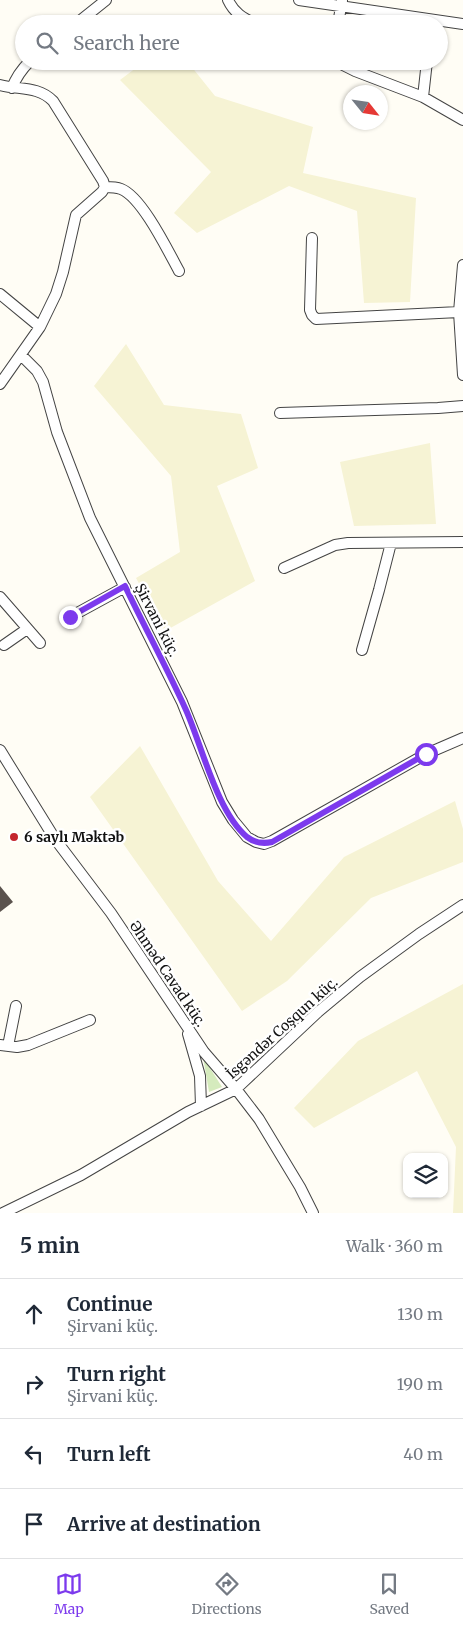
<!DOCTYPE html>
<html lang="en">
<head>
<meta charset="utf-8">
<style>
  :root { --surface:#fff; --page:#f2f2f3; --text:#1f2937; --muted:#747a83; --line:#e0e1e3; --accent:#7c3aed }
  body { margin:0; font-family:Merriweather,serif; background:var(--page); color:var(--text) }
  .controls { position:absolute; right:15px; bottom:15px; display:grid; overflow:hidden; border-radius:10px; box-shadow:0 1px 4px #0004 }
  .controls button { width:45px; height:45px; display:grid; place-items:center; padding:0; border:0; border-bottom:1px solid var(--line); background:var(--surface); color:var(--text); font:25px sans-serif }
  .compass { position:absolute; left:343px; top:85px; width:45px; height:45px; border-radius:50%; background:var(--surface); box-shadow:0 1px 4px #0004; rotate:120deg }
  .stop { position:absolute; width:15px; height:15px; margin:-11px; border:4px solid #7c3aed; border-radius:50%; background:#fff }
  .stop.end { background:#7c3aed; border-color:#fff; box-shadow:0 1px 5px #0008 }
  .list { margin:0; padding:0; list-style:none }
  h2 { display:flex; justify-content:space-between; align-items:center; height:65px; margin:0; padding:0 20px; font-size:21px }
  h2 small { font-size:16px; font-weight:400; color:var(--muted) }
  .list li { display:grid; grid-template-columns:32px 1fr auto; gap:15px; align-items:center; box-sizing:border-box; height:70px; padding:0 20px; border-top:1px solid var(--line) }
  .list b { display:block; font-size:19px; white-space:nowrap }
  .list p { margin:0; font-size:16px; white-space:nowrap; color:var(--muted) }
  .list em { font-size:16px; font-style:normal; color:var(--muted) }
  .icon { flex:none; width:28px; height:28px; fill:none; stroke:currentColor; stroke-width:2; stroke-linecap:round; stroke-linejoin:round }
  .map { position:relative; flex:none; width:463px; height:1213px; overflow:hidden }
  .search { position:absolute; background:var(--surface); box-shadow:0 1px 4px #0004; left:15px; right:15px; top:15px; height:55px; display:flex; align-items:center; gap:12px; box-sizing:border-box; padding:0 18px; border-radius:28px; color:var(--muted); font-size:19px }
  .sheet { height:345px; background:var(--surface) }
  nav { display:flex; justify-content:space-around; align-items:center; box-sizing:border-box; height:70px; border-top:1px solid var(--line); background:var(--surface); font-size:14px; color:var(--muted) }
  nav a { display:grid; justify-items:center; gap:2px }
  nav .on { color:var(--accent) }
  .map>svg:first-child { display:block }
  .farmland { fill:#f6f3d4 }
  .green { fill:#d5ebbd }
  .building { fill:#5a524d }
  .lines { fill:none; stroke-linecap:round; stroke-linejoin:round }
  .minor-casing { stroke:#444; stroke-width:12 }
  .minor { stroke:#fff; stroke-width:10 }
  .route { stroke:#7c3aed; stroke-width:6 }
  .poi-dot { fill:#c4262e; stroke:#fff; stroke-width:2 }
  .labels { text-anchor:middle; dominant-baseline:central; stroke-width:5; stroke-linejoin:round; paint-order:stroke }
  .street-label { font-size:14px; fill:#111; stroke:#fff }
  .poi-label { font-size:14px; font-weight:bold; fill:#111; stroke:#fff; text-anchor:start }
</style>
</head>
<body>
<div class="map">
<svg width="463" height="1213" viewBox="0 0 463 1213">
  <rect width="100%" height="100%" fill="#fffdf5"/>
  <path class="farmland" d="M 145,61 L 187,61 L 215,96 L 313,127 L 303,173 L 416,198 L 410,302 L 364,303 L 357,211 L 289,186 L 197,233 L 174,213 L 211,172 L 120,80 Z
    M 126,344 L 164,405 L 241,414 L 258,468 L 217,486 L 255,581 L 165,631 L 136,578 L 180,552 L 171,476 L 94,386 Z
    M 430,443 L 436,524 L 354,526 L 340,462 Z
    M 140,746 L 218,881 L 271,941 L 344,857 L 455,801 L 463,829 L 463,862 L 371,898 L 287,981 L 242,1011 L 90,797 Z
    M 463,984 L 463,1213 L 453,1213 L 456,1147 L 417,1071 L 314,1128 L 294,1108 L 358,1041 Z"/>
  <path class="green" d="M 203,1057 L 222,1087 L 209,1092 Z"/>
  <path class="building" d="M 0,886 L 13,902 L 0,912 Z"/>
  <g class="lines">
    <defs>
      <path id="minor" d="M 228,0 C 234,13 243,18 256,24
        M 299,0 L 463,24
        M 76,24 L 106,0
        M 338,24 L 342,1
        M 335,61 L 355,71 L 423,97 L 463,120
        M 0,85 C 20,90 38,86 53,101 L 103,181 L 105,187 L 102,192 L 76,215 L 63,272 L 56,294 L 40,327 L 0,384
        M 12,88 C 16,77 21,70 30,61
        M 423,97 L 427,61
        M 105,187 C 110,187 116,187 121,189 C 142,197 168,251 179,271
        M 312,238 L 310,310 L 312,315 L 316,319 L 459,312
        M 463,265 L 459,312 L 463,375
        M 0,294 L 40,327
        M 21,355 L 37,371 L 43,382 L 57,432 L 90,518 L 182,702 L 222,802 L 233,820 L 247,837 L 256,842 L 264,844 L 272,841 L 426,754 L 463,738
        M 280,413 L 438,408 L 463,406
        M 284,568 L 335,545 L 348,543 L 463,542
        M 0,597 L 40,643
        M 70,617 L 125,587
        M 4,645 L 27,629
        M 362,650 L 379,590 L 391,543
        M 0,750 L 55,839 L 111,913 L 204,1052 L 236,1089 L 259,1119 L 300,1187 L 313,1213
        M 188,1034 L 200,1076 L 201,1106
        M 0,1045 L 17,1047 L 28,1045 L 90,1020
        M 8,1046 L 16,1006
        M 3,1213 L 81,1175 L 188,1112 L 236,1089 L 318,1012 L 360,977 L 419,934 L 463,905"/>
    </defs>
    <use href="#minor" class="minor-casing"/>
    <use href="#minor" class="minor"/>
  </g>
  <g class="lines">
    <path class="route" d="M 70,617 L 125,586 C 145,628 167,668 186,710 C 202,746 217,812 247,837 C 255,843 263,844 272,842 L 426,754"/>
  </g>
  <circle class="poi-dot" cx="14" cy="837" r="5"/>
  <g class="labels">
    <g class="street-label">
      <text transform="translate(157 620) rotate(63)">Şirvani küç.</text>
      <text transform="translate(168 974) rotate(56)">Əhməd Cavad küç.</text>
      <text transform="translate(282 1028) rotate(-42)">İsgəndər Coşqun küç.</text>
    </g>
    <g class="poi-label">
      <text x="24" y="837">6 saylı Məktəb</text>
    </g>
  </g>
</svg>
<div class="controls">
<button><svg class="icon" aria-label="layers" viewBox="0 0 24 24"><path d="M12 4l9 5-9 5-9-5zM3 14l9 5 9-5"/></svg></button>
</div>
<svg class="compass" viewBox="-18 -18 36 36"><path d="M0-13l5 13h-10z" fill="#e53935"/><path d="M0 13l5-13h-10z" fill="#747a83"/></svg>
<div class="stop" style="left:426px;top:754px"></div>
<div class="stop end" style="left:70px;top:617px"></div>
<div class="search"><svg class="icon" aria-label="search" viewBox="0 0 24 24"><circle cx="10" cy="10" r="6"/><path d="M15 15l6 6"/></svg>Search here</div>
</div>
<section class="sheet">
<h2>5 min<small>Walk · 360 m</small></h2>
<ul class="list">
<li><svg class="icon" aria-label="ahead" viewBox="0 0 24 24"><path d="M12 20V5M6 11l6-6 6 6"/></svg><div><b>Continue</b><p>Şirvani küç.</p></div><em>130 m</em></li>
<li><svg class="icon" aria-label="right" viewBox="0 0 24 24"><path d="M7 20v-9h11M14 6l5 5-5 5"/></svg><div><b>Turn right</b><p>Şirvani küç.</p></div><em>190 m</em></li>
<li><svg class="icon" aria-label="left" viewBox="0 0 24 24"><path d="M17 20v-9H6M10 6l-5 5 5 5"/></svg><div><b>Turn left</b></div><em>40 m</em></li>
<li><svg class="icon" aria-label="arrive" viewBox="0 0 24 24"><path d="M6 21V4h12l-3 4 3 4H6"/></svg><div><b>Arrive at destination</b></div></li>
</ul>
</section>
<nav>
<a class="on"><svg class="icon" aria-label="map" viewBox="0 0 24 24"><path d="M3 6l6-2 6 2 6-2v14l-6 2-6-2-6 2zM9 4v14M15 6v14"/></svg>Map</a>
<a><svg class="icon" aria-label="directions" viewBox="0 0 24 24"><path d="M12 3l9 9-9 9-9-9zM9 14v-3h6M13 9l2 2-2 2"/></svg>Directions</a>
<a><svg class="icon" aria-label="saved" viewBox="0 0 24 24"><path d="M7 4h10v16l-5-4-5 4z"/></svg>Saved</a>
</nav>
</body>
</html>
